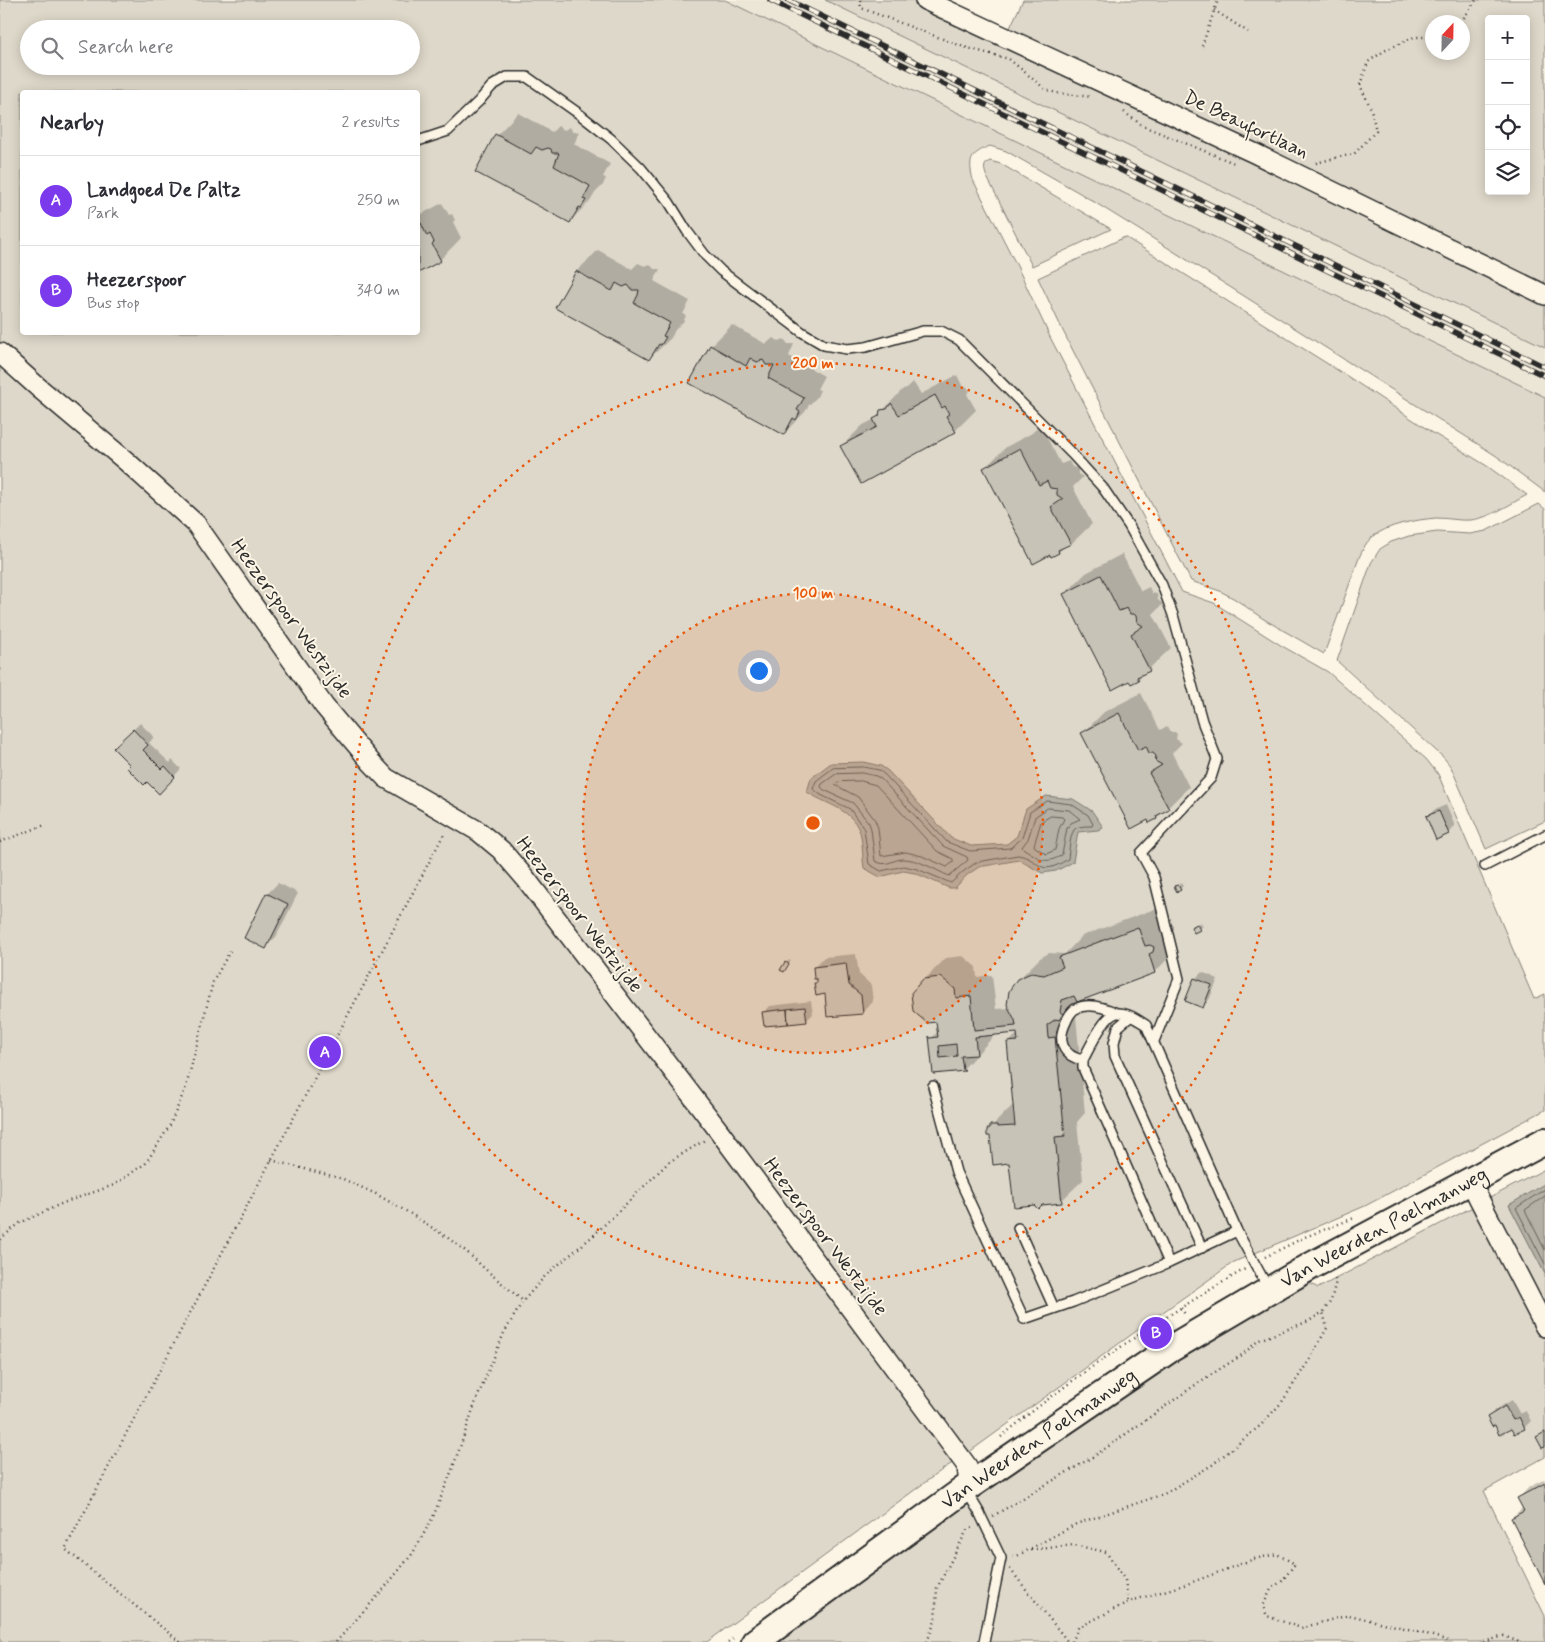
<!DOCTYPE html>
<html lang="en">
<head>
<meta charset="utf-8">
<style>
  :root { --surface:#fff; --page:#f7f7f7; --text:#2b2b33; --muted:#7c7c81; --line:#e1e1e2; --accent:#7c3aed }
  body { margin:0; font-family:Mynerve,sans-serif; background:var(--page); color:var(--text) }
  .controls { position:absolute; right:15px; top:15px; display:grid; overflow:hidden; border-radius:5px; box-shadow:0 2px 12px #0003 }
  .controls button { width:45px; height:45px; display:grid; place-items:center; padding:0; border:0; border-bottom:1px solid var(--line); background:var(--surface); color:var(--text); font:25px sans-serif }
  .compass { position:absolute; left:1425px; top:15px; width:45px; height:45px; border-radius:50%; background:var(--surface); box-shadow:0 2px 12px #0003; rotate:22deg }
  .you { position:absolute; left:758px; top:670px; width:18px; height:18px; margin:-12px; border:4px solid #fff; border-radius:50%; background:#1a73e8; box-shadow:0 0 0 8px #1a73e833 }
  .badge { display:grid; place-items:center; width:32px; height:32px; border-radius:50%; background:var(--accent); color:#fff; font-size:16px; font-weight:700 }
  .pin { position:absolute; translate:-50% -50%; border:2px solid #fff; box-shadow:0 1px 5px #0006 }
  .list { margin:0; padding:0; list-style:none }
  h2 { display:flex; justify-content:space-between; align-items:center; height:65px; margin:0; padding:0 20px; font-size:21px }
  h2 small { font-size:16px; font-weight:400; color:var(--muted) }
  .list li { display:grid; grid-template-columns:32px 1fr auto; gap:15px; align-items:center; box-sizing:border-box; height:90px; padding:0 20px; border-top:1px solid var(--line) }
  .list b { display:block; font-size:19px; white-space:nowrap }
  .list p { margin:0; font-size:16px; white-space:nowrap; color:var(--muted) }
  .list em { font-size:16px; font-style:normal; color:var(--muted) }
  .icon { flex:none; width:28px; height:28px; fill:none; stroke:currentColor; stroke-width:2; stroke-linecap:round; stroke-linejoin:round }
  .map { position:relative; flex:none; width:1545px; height:1642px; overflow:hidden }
  .search { position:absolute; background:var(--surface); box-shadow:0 2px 12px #0003; left:20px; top:20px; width:400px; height:55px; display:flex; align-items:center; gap:12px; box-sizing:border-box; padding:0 18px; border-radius:28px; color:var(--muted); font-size:19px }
  .panel { position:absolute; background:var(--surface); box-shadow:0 2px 12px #0003; left:20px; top:90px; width:400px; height:245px; border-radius:5px }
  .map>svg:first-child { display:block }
  .built { fill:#ece6d7 }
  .green { fill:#ded8ca; stroke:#84827a; fill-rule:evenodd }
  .water { fill:#b4b0a5; stroke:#7d7b74 }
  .shadow { fill:#0003 }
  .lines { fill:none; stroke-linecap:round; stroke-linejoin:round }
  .shore { stroke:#62605c; stroke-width:1 }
  .building { fill:#c8c3b7; stroke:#2b2b2b; fill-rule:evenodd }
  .lane-casing { stroke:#2b2b2b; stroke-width:12 }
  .street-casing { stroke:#2b2b2b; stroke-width:22 }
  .secondary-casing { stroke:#2b2b2b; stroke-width:30 }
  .path { stroke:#2b2b2b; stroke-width:2.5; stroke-dasharray:1 4; stroke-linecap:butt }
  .lane { stroke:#fcf5e5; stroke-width:9 }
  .street { stroke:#fcf5e5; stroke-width:19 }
  .secondary { stroke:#fcf5e5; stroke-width:26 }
  .rail-casing { stroke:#2b2b2b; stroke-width:5.5 }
  .rail { stroke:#fcf5e5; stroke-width:4; stroke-dasharray:11; stroke-linecap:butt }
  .ring { fill:none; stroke:#e8590c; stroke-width:2.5; stroke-dasharray:2.5 5 }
  .labels { text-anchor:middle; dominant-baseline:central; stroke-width:4; stroke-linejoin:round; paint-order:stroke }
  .street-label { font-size:20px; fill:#2b2b2b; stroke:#fcf5e5 }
  .centre { fill:#e8590c; stroke:#fcf5e5; stroke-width:2.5 }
  .ring-label { font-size:15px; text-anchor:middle; font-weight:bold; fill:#e8590c; stroke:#fcf5e5; stroke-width:4; stroke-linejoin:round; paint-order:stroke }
</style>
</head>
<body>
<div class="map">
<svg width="1545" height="1642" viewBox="0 0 1545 1642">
  <rect width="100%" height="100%" fill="#fcf5e5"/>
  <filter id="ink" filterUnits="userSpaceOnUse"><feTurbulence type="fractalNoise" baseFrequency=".02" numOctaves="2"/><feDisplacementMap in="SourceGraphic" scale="10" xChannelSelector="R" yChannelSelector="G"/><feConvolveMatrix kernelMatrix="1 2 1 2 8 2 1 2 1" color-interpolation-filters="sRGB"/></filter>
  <g filter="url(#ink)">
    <path class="built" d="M 725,0 L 825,0 L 1545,347 L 1545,397 Z"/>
    <path class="green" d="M 0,0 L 725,0 L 1545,397 L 1545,492 L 1495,455 L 1173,251 L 1078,192 L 1006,151 L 990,146 C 970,154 968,160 973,180 L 1017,266 L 1050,337 L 1182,592 L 1214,603 L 1282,646 L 1328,672 L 1426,759 L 1438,774 L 1534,999 L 1545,994 L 1545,1110 L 1365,1206 L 1234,1262 L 1153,1319 L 961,1458 L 946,1467 L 707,1642 L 0,1642 ZM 29,29 L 411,29 L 411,66 L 29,66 ZM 22,92 L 418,92 L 418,332 L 22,332 Z
      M 825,0 L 937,0 L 1008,32 L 1023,0 L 1545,0 L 1545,347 ZM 1489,19 L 1526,19 L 1526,191 L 1489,191 ZM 1432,22 L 1462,22 L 1462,52 L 1432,52 Z
      M 990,161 L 1001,164 L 1111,229 L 1032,266 L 986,175 C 984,169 983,164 990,161 Z
      M 1125,237 L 1347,376 L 1433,433 L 1487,466 L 1527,495 C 1510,504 1490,518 1471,520 C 1460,521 1448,518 1436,518 C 1415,520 1388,524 1371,538 C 1365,544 1362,551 1359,558 L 1324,654 L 1262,618 L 1235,599 L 1220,591 L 1191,581 L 1063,331 L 1038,278 Z
      M 1539,504 L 1545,509 L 1545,821 L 1486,849 L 1451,767 L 1444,758 L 1337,661 L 1371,563 L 1380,549 L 1391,542 L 1409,536 L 1437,532 L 1470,534 L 1486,531 Z
      M 1545,1169 L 1545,1187 L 1544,1185 L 1509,1205 L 1545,1274 L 1545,1457 L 1484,1491 L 1545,1616 L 1545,1642 L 768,1642 L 1156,1362 L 1306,1281 L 1318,1288 Z"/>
    <path class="water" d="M 863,762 L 881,766 L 888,771 L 951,838 L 971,846 L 1007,844 L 1017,836 L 1026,809 L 1046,796 L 1073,799 L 1092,811 L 1103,827 L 1098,830 L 1078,832 L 1073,862 L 1056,871 L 1042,873 L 1019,860 L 979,867 L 967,875 L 955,888 L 949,888 L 915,873 L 903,871 L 880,877 L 864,868 C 862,858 863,837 859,830 C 850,808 825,804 807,792 L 811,778 L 831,763 Z
      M 1544,1184 L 1545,1187 L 1545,1274 L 1509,1205 Z"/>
    <path class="shadow" d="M 518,113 L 552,132 L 558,126 L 564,130 L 570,127 L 573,132 L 580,132 L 574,144 L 610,164 L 603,177 L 606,178 L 603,185 L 595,193 L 591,200 L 569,222 L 477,171 L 497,135 Z
      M 442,203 L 449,215 L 452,214 L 455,220 L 453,222 L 461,238 L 440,260 L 418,271 L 418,216 Z
      M 598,250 L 632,269 L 638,263 L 645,266 L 650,264 L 654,269 L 660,269 L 654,281 L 690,301 L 683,314 L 686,316 L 683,322 L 675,330 L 671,338 L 649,359 L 557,308 L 577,271 Z
      M 732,325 L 766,344 L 773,338 L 779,341 L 784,339 L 788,344 L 794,344 L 789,356 L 824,376 L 817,389 L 820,390 L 817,397 L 809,405 L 805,412 L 783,434 L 711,346 Z
      M 957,375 L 963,387 L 966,386 L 970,391 L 967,394 L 976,410 L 955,431 L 842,446 L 863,425 L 875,419 L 903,389 L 907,388 L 913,382 L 921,394 Z
      M 1040,425 L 1061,464 L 1069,461 L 1072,467 L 1078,468 L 1078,474 L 1083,477 L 1073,487 L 1092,524 L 1071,544 L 1067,544 L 1059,552 L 984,469 L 1006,447 L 1032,433 Z
      M 1122,554 L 1141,591 L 1149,587 L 1152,593 L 1157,594 L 1158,600 L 1163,604 L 1153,614 L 1171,648 L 1138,679 L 1064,595 L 1086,573 Z
      M 1141,693 L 1160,730 L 1167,726 L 1170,732 L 1175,732 L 1177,734 L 1176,739 L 1182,743 L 1172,753 L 1189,787 L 1157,818 L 1083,733 L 1104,712 Z
      M 140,723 L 154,737 L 149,743 L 170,763 L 172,760 L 181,769 L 159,792 L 115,748 Z
      M 1446,805 L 1455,826 L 1448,833 L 1428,816 L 1434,810 Z
      M 278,883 L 298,893 L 276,937 L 265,947 L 246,937 L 267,894 Z
      M 1181,883 L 1183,886 L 1180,889 L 1176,887 Z
      M 1160,907 L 1167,926 L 1172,924 L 1174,926 L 1174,929 L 1170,933 L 1176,950 L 1155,972 L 1077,1001 L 1068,1009 L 1069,1017 L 1076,1016 L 1085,1113 L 1077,1122 L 1083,1180 L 1061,1201 L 1010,1162 L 988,1130 L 1014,1104 L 1008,1043 L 1019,1032 L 996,1034 L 962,1070 L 934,1072 L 931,1039 L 938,1031 L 937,1021 L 924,980 L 946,958 L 963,956 L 976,967 L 977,977 L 992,975 L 996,1009 L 1010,1008 L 1018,980 L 1040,958 L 1049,953 L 1065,954 L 1082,936 Z
      M 1200,922 L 1203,926 L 1195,931 L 1193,927 Z
      M 856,954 L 859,974 L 871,985 L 873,1002 L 862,1013 L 826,993 L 815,984 L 818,981 L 814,967 L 824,957 Z
      M 789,960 L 791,961 L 784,971 L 782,969 Z
      M 1202,972 L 1218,979 L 1209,1000 L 1203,1007 L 1195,979 Z
      M 811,1001 L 813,1014 L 806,1021 L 763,1013 L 770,1006 Z
      M 1512,1400 L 1520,1414 L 1526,1411 L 1531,1421 L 1524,1428 L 1514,1433 L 1511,1427 L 1495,1424 L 1489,1417 L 1495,1410 Z
      M 1545,1479 L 1545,1581 L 1512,1518 L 1523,1507 L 1519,1498 L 1529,1487 Z"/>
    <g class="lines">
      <path class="shore" d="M 863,767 L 879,770 L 885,775 L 947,842 L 970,851 L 1010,848 L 1022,838 L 1030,812 L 1047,801 L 1071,804 L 1088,815 L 1093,824 L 1092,826 C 1087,826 1080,826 1076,828 C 1070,831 1069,852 1068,859 C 1037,879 1042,859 1018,855 L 977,862 L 964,871 L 951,883 L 917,869 L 904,866 L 881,871 L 869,864 L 864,829 L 850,809 L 821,795 L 813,789 L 816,781 L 833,768 Z
        M 862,773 L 876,776 L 881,779 L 943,846 L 967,857 L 968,860 L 949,876 C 935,870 917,858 901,859 C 890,861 886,867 875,861 L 871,829 L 869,823 L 853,803 L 824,790 L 821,787 L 822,784 L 836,774 Z
        M 861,781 L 876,785 L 937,851 L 953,859 L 953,862 L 947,867 L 922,856 L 906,852 L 881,856 L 878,828 L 875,820 L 858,797 L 835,785 L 838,782 Z
        M 1048,808 L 1069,810 L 1080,819 L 1071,823 L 1067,828 L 1062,855 C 1044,866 1040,858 1024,849 L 1022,847 L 1028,839 L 1035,817 Z
        M 1051,816 L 1062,817 L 1064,819 L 1059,829 L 1055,850 L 1046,854 L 1035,847 L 1034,845 L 1041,822 Z
        M 1545,1189 L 1516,1208 L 1545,1264
        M 1545,1196 L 1525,1210 L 1545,1250"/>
    </g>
    <path class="building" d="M 495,134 L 531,154 L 536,147 L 542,150 L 548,148 L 551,149 L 552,153 L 559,153 L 554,166 L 590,186 L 583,199 L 586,200 L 581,208 L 579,207 L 570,223 L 475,172 Z
      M 421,223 L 427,236 L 430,234 L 434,242 L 432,244 L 441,261 L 418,273 L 418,225 Z
      M 576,271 L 612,291 L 616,283 L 623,287 L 628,285 L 632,290 L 639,290 L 638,295 L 634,303 L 670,323 L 663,336 L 666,337 L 661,345 L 659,344 L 649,360 L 555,308 Z
      M 710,345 L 746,366 L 750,358 L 757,362 L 763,360 L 766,365 L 774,365 L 768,378 L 804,398 L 797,410 L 800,412 L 796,420 L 793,418 L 784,435 L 689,383 Z
      M 935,395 L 942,408 L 945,406 L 949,414 L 946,416 L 956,432 L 861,484 L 840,446 L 877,427 L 873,419 L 879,416 L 880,410 L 887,409 L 891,403 L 899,415 Z
      M 1020,448 L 1039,485 L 1047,481 L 1050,488 L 1057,489 L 1057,495 L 1063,499 L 1051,507 L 1071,544 L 1058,550 L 1059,553 L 1051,557 L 1050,555 L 1033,564 L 983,468 Z
      M 1101,575 L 1119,611 L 1127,608 L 1130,614 L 1134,614 L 1136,616 L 1137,622 L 1143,626 L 1131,634 L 1150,671 L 1137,677 L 1139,680 L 1131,684 L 1129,681 L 1112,690 L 1063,594 Z
      M 1119,713 L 1138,750 L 1146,746 L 1149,753 L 1153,753 L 1156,756 L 1155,761 L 1162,765 L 1149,773 L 1169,809 L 1156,816 L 1157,819 L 1149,823 L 1148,820 L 1131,829 L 1081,733 Z
      M 133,729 L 148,745 L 143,750 L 162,769 L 165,766 L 175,777 L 159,794 L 147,782 L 144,785 L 127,768 L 130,765 L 113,748 Z
      M 1439,811 L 1449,834 L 1436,840 L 1426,816 Z
      M 1178,885 L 1181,890 L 1177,892 L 1174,886 Z
      M 266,893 L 288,904 L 266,949 L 244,938 Z
      M 1197,924 L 1200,930 L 1194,933 L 1191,927 Z
      M 1138,927 L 1145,946 L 1150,945 L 1154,947 L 1153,952 L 1149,954 L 1155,973 L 1077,1002 L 1074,996 L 1062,1000 L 1060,1012 L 1063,1014 L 1059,1020 L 1056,1019 L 1047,1025 L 1048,1038 L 1055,1037 L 1065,1136 L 1055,1137 L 1062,1203 L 1042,1205 L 1038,1209 L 1034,1205 L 1014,1207 L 1009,1163 L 993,1165 L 990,1136 L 987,1136 L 987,1129 L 990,1128 L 990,1125 L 997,1125 L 997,1127 L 1015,1126 L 1007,1042 L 1018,1041 L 1017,1033 L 975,1037 L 977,1055 L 961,1056 L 963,1070 L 965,1071 L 933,1074 L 929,1036 L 930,1038 L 938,1037 L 936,1022 L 927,1023 L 913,1011 L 911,993 L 923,979 L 941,977 L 955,989 L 956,998 L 971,996 L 974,1030 L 1016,1026 L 1015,1020 L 1007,1005 L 1009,991 L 1017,979 L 1031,973 L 1044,975 L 1063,967 L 1059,957 ZM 956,1044 L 957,1056 L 940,1058 L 939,1046 Z
      M 785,962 L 789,964 L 784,972 L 780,970 Z
      M 846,963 L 849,985 L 861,995 L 863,1014 L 827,1017 L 825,994 L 816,996 L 814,983 L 817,983 L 817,979 L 814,979 L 813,967 Z
      M 1194,978 L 1212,985 L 1203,1008 L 1185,1001 Z
      M 805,1007 L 807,1022 L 788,1024 L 787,1009 Z
      M 787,1009 L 788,1024 L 764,1026 L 762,1012 Z
      M 1505,1406 L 1513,1420 L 1519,1417 L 1525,1429 L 1514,1434 L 1511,1429 L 1499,1435 L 1495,1425 L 1492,1427 L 1487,1417 Z
      M 1545,1432 L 1545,1447 L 1542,1448 L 1536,1437 Z
      M 1545,1483 L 1545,1584 L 1511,1518 L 1524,1511 L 1517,1498 Z"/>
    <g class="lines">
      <defs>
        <path id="lane" d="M 418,141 L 448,131 L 479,101 L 492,86 L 507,77 L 527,77 L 578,113 L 611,139 L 641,168 L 669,202 L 687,231 L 705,255 L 721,271 L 802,332 L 824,345 L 847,349 L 866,347 L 923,331 L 941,331 L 959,340 L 1072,454 L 1103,488 L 1129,526 L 1162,585 L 1173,615 L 1202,721 L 1217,759 L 1211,778 L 1141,853 L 1154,877 L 1179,979 L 1154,1041
          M 1485,866 L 1545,835
          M 1131,1016 L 1118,1027 L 1114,1043 L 1115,1056 L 1202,1248
          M 1083,1060 C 1062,1056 1057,1040 1066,1022 C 1068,1017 1071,1012 1075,1009 C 1088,1002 1106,1008 1117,1013
          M 933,1086 L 956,1172 L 1024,1319 L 1073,1302 L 1169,1263
          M 1018,1228 L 1054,1308
          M 1237,1231 L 1169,1263 L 1083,1068 L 1083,1060 C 1089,1049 1104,1015 1117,1013 C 1127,1012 1138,1020 1146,1025 L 1237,1231 L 1268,1288
          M 969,1488 L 970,1497 L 979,1512 L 1001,1558 L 984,1642"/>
        <path id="street" d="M 925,0 L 1254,153 L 1545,295
          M 0,353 L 39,388 L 126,461 L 196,524 L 324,706 L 370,761 L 386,778 L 478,831 L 501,850 L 526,879 L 719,1131 L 967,1466 L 969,1486
          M 1471,1181 L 1478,1197 L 1545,1327"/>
        <g id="secondary">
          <path id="s1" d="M 755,1642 L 969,1486 L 1170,1349 L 1311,1266 L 1545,1141"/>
        </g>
      </defs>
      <use href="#lane" class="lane-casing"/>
      <use href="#street" class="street-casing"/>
      <use href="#secondary" class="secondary-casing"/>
      <path class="path" d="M 860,0 L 861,8 L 964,47 L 1009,59 L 1045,89 L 1056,93 L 1092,97
        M 1214,10 L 1248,32
        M 1461,22 L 1476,0
        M 1202,46 L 1218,0
        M 1124,112 L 1143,126 L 1234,163
        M 1316,163 L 1335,158 L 1354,154 L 1376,131 L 1371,109 L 1360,85 L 1368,62 L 1384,51 L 1414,37 L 1432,37
        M 0,842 L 45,825
        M 271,1160 L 343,1179 L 376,1194 L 411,1214 L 448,1238 L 467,1252 L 485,1269 L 523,1301
        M 0,1239 L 20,1223 L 63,1203 L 114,1185 L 146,1163 L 170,1125 L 186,1087 L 213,982 L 231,949
        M 1265,1257 L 1305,1237 L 1354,1218
        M 1181,1308 L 1186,1316
        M 1001,1437 C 1077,1373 1160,1319 1245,1269
        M 993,1516 L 1096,1455 L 1201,1381 L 1242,1355 L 1259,1340 L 1309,1321 L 1323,1312 L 1331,1301 L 1336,1281 L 1333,1276
        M 1031,1550 L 1074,1545 L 1106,1552 L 1125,1580 L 1128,1602
        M 1013,1556 L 1017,1556 L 1076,1524 L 1164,1494 L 1212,1465 L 1261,1425 L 1282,1402 L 1308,1362 L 1327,1328 L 1323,1312
        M 1010,1569 L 1068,1642
        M 180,1642 L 65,1549 L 445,832
        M 336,1642 L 382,1591 L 413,1553 L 433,1517 L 452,1470 L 476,1401 L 504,1333 L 523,1301 L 546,1275 L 594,1235 L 669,1162 L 705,1140
        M 728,1642 L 735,1637
        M 927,1642 L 935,1621 L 937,1588 L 967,1530 L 973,1527
        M 1072,1642 L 1078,1628 L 1128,1602 L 1187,1584 L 1254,1559 L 1277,1554 L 1295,1564 L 1282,1581 L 1271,1589 L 1263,1606 L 1267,1616 L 1301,1628 L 1349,1615 L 1421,1632 L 1451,1642
        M 1484,1642 L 1504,1636 L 1519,1642"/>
      <use href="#lane" class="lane"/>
      <use href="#street" class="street"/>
      <use href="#secondary" class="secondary"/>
      <defs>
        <path id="rail" d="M 770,0 L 1545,376
          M 788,0 L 1545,367"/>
      </defs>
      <use href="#rail" class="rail-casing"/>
      <use href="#rail" class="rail"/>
    </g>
  </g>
  <circle cx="813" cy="823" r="230" fill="#e8590c" fill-opacity=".12"/>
  <g class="ring">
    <circle cx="813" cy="823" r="230"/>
    <circle cx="813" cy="823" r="460"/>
  </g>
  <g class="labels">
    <g class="street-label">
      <text transform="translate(1246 125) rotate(25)">De Beaufortlaan</text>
      <text transform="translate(291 619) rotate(54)">Heezerspoor Westzijde</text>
      <text transform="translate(579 915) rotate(52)">Heezerspoor Westzijde</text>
      <text stroke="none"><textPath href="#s1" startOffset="754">Van Weerden Poelmanweg</textPath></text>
      <text transform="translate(825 1237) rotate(53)">Heezerspoor Westzijde</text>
      <text stroke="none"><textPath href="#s1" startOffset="349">Van Weerden Poelmanweg</textPath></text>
    </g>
  </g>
  <circle cx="813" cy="823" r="8" class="centre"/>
  <g class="ring-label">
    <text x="813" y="368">200 m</text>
    <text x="813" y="598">100 m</text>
  </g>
</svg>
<div class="controls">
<button>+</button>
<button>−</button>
<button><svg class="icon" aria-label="locate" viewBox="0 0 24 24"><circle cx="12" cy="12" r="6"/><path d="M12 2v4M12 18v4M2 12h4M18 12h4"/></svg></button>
<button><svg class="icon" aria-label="layers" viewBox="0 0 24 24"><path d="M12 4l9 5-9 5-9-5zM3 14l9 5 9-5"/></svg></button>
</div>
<svg class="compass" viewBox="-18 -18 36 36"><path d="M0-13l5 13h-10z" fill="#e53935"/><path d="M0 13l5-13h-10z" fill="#7c7c81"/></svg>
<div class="you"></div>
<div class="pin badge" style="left:325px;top:1052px">A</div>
<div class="pin badge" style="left:1156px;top:1333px">B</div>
<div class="search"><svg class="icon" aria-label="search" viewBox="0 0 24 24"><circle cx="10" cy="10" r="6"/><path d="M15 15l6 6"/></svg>Search here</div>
<section class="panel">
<h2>Nearby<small>2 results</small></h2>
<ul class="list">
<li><span class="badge">A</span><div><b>Landgoed De Paltz</b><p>Park</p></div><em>250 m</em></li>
<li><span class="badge">B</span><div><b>Heezerspoor</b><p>Bus stop</p></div><em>340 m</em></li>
</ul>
</section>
</div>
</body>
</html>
